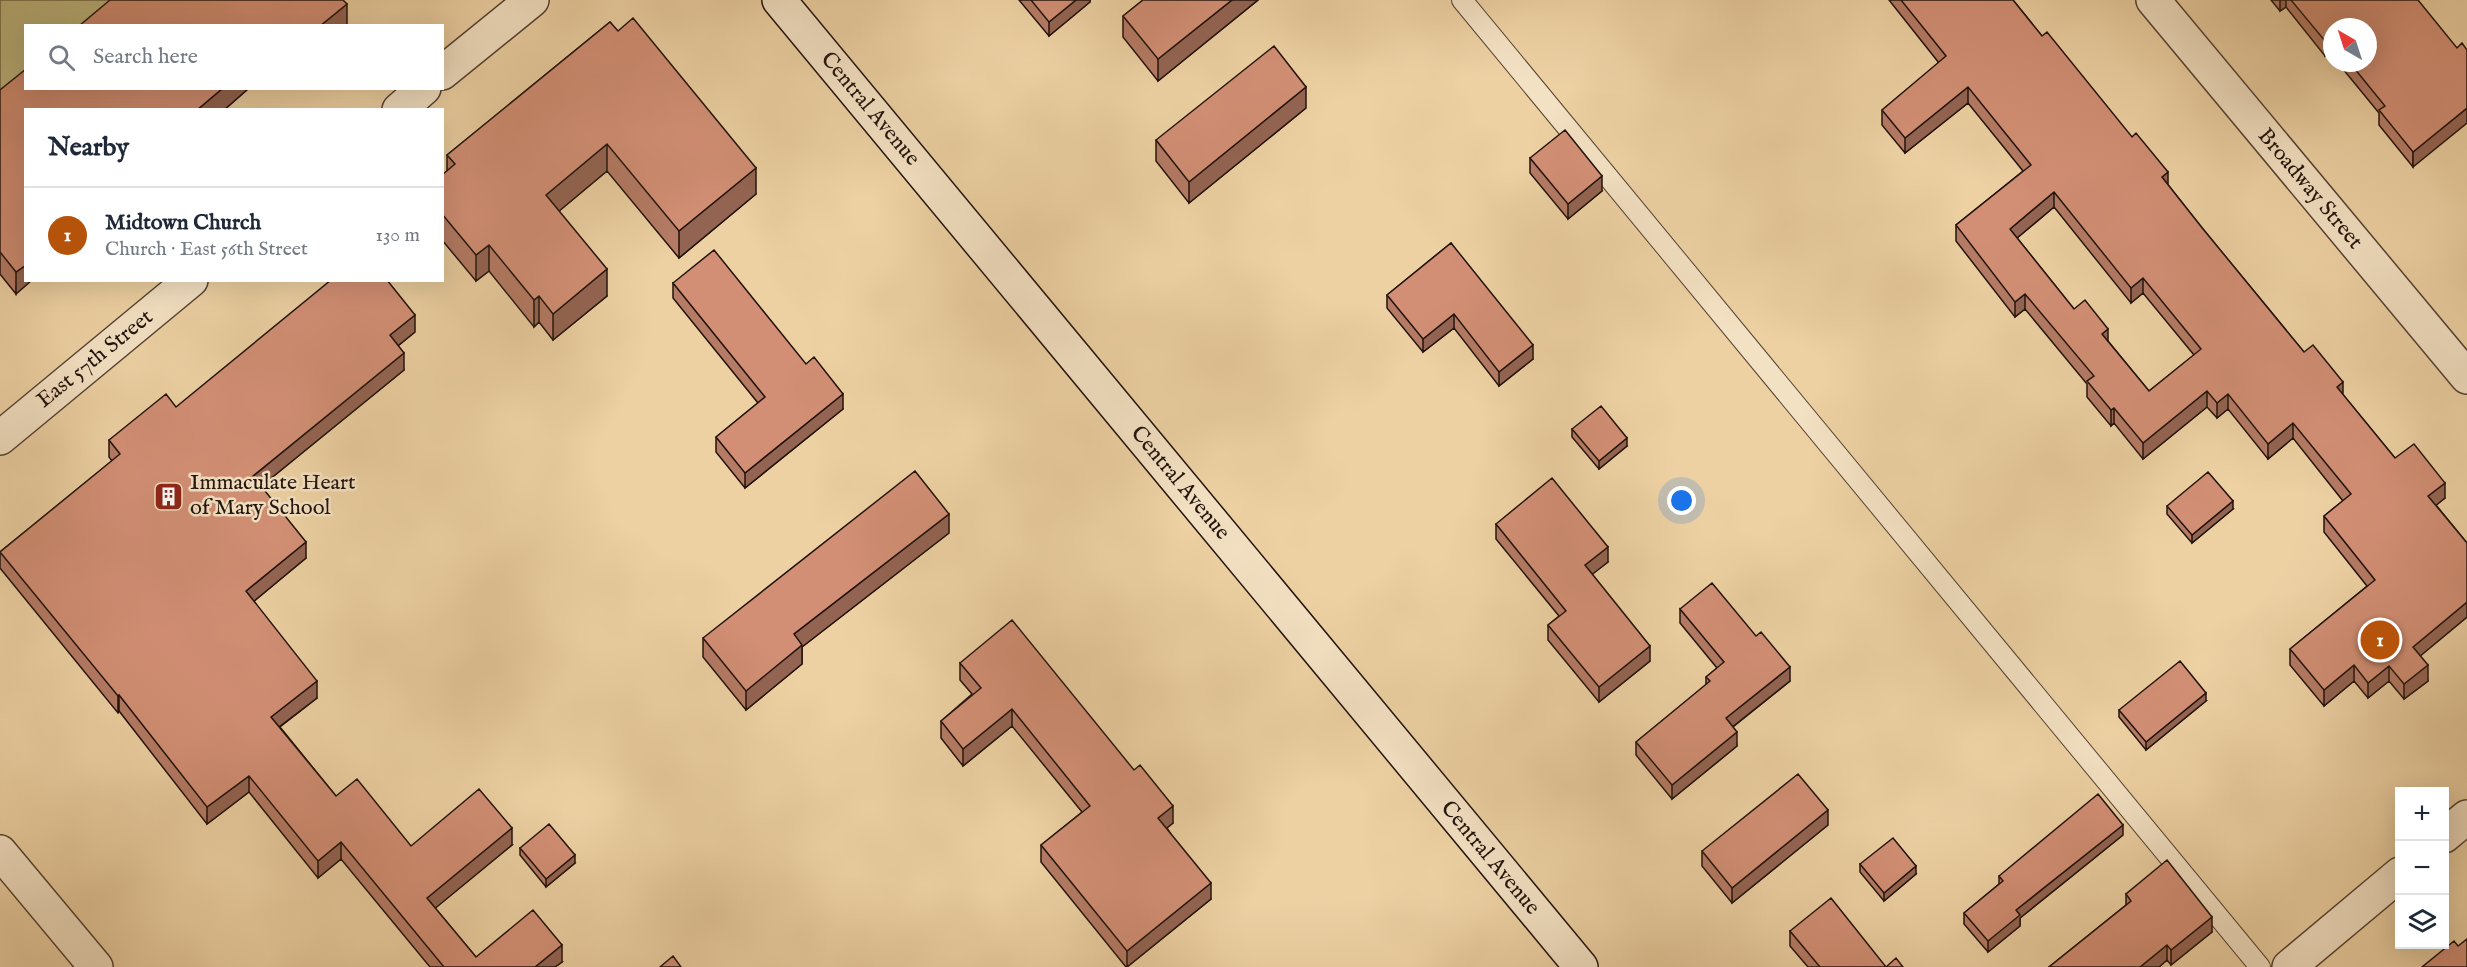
<!DOCTYPE html>
<html lang="en">
<head>
<meta charset="utf-8">
<style>
  :root { --surface:#fff; --page:#f2f2f3; --text:#1f2937; --muted:#747a83; --line:#e0e1e3; --accent:#b45309 }
  body { margin:0; font-family:"IM FELL English",serif; background:var(--page); color:var(--text) }
  .controls { position:absolute; right:18px; bottom:18px; display:grid; overflow:hidden; border-radius:0px; box-shadow:0 6px 24px #0002 }
  .controls button { width:54px; height:54px; display:grid; place-items:center; padding:0; border:0; border-bottom:2px solid var(--line); background:var(--surface); color:var(--text); font:30px sans-serif }
  .compass { position:absolute; left:2323px; top:18px; width:54px; height:54px; border-radius:50%; background:var(--surface); box-shadow:0 6px 24px #0002; rotate:321deg }
  .you { position:absolute; left:1682px; top:501px; width:21px; height:21px; margin:-15px; border:4px solid #fff; border-radius:50%; background:#1a73e8; box-shadow:0 0 0 9px #1a73e833 }
  .badge { display:grid; place-items:center; width:39px; height:39px; border-radius:50%; background:var(--accent); color:#fff; font-size:20px; font-weight:700 }
  .pin { position:absolute; translate:-50% -50%; border:3px solid #fff; box-shadow:0 2px 6px #0006 }
  .list { margin:0; padding:0; list-style:none }
  h2 { display:flex; justify-content:space-between; align-items:center; height:78px; margin:0; padding:0 24px; font-size:26px }
  h2 small { font-size:20px; font-weight:400; color:var(--muted) }
  .list li { display:grid; grid-template-columns:39px 1fr auto; gap:18px; align-items:center; box-sizing:border-box; height:96px; padding:0 24px; border-top:2px solid var(--line) }
  .list b { display:block; font-size:22px; white-space:nowrap }
  .list p { margin:0; font-size:20px; white-space:nowrap; color:var(--muted) }
  .list em { font-size:20px; font-style:normal; color:var(--muted) }
  .icon { flex:none; width:33px; height:33px; fill:none; stroke:currentColor; stroke-width:2; stroke-linecap:round; stroke-linejoin:round }
  .map { position:relative; flex:none; width:2467px; height:967px; overflow:hidden }
  .search { position:absolute; background:var(--surface); box-shadow:0 6px 24px #0002; left:24px; top:24px; width:420px; height:66px; display:flex; align-items:center; gap:15px; box-sizing:border-box; padding:0 21px; border-radius:0px; color:var(--muted); font-size:22px }
  .panel { position:absolute; background:var(--surface); box-shadow:0 6px 24px #0002; left:24px; top:108px; width:420px; height:174px; border-radius:0px }
  .map>svg:first-child { display:block }
  .green { fill:#bfb981; stroke:#706646; stroke-width:1.5 }
  .lines { fill:none; stroke-linecap:round; stroke-linejoin:round }
  .lane-casing { stroke:#554232; stroke-width:22 }
  .street-casing { stroke:#554232; stroke-width:36 }
  .secondary-casing { stroke:#22130c; stroke-width:36 }
  .lane { stroke:#f3e1c3; stroke-width:20 }
  .street { stroke:#f3e1c3; stroke-width:33 }
  .secondary { stroke:#f3e1c3; stroke-width:33 }
  .wall { fill:#b57b65; stroke:#22130c; stroke-width:1.5; fill-rule:evenodd }
  .shaded-wall { fill:#936452; stroke:#22130c; stroke-width:1.5 }
  .building { fill:#d28f75; stroke:#22130c; stroke-width:1.5; fill-rule:evenodd }
  .labels { text-anchor:middle; dominant-baseline:central; stroke-width:5; stroke-linejoin:round; paint-order:stroke }
  .street-label { font-size:22px; fill:#22130c; stroke:#f3e1c3 }
  .poi-label { font-size:22px; fill:#22130c; stroke:#f3e1c3; text-anchor:start }
</style>
</head>
<body>
<div class="map">
<svg width="2467" height="967" viewBox="0 0 2467 967">
  <rect width="100%" height="100%" fill="#edd1a3"/>
  <filter id="stains"><feTurbulence type="fractalNoise" baseFrequency=".00333" numOctaves="4"/><feColorMatrix values="0 0 0 0 .2 0 0 0 0 .09 0 0 0 0 .02 0 0 0 .5 -.17"/></filter>
  <radialGradient id="worn" r=".72"><stop offset=".6" stop-color="#630" stop-opacity="0"/><stop offset="1" stop-color="#630" stop-opacity=".3"/></radialGradient>
  <path class="green" d="M 0,0 L 134,0 L 105,25 L 26,26 L 26,88 L 0,96 Z"/>
  <g class="lines">
    <defs>
      <path id="lane" d="M 1462,0 L 2260,967"/>
      <path id="street" d="M 2153,0 L 2467,377
        M 442,73 L 532,0
        M 399,110 L 424,88
        M 0,438 L 191,280
        M 2444,836 L 2467,817
        M 0,852 L 96,967
        M 2289,967 L 2400,874"/>
      <path id="secondary" d="M 779,0 L 1581,967"/>
    </defs>
    <use href="#lane" class="lane-casing"/>
    <use href="#street" class="street-casing"/>
    <use href="#secondary" class="secondary-casing"/>
    <use href="#lane" class="lane"/>
    <use href="#street" class="street"/>
    <use href="#secondary" class="secondary"/>
  </g>
  <path class="wall" d="M 1019,0 L 1090,0 L 1090,2 L 1049,36 Z
    M 1143,0 L 1258,0 L 1158,81 L 1123,37 L 1123,16 Z
    M 1889,0 L 2013,0 L 2042,36 L 2168,185 L 2203,229 L 2304,352 L 2343,395 L 2395,458 L 2445,498 L 2436,505 L 2467,543 L 2467,617 L 2420,656 L 2428,681 L 2404,699 L 2389,681 L 2368,698 L 2354,681 L 2324,706 L 2290,665 L 2290,649 L 2367,586 L 2324,532 L 2324,516 L 2343,501 L 2293,438 L 2268,459 L 2228,409 L 2217,418 L 2207,407 L 2143,459 L 2114,423 L 2111,426 L 2087,397 L 2087,384 L 2025,309 L 2015,317 L 1956,241 L 1956,225 L 2023,171 L 1968,103 L 1905,153 L 1882,125 L 1882,110 L 1939,63 ZM 2054,207 L 2131,303 L 2143,293 L 2194,355 L 2149,391 L 2108,341 L 2074,309 L 2017,238 Z
    M 2271,0 L 2418,0 L 2413,167 L 2379,125 L 2379,113 L 2338,63 L 2368,63 L 2332,27 L 2332,55 L 2329,52 L 2325,56 L 2286,7 L 2280,11 Z
    M 610,22 L 756,194 L 679,258 L 607,171 L 559,211 L 607,296 L 553,340 L 539,322 L 534,327 L 489,271 L 476,281 L 442,240 L 442,175 L 447,171 L 447,155 Z
    M 26,88 L 249,88 L 224,110 L 26,110 L 16,294 L 0,274 L 0,90 Z
    M 1306,108 L 1189,203 L 1156,161 L 1156,140 Z
    M 1530,158 L 1602,191 L 1568,219 L 1530,173 Z
    M 1451,243 L 1533,359 L 1499,386 L 1454,328 L 1423,352 L 1387,308 L 1387,295 Z
    M 673,283 L 806,364 L 843,409 L 745,488 L 716,452 L 716,437 L 758,403 L 673,298 Z
    M 415,332 L 398,346 L 404,370 L 261,486 L 306,558 L 254,601 L 317,698 L 280,727 L 336,796 L 411,846 L 512,845 L 435,908 L 476,957 L 562,962 L 555,967 L 430,967 L 341,859 L 318,878 L 249,792 L 207,824 L 119,711 L 118,713 L 0,568 L 0,552 L 112,461 L 109,457 L 109,440 L 176,407 Z
    M 1572,429 L 1627,446 L 1599,469 L 1572,437 Z
    M 2167,506 L 2233,509 L 2192,543 L 2167,514 Z
    M 1496,524 L 1608,562 L 1592,574 L 1650,661 L 1599,702 L 1548,640 L 1548,625 L 1559,616 L 1496,539 Z
    M 949,533 L 802,647 L 802,664 L 746,710 L 703,657 L 703,638 Z
    M 1680,609 L 1790,681 L 1733,727 L 1737,746 L 1672,799 L 1636,755 L 1636,742 L 1706,685 L 1706,677 L 1717,668 L 1680,623 Z
    M 960,663 L 1173,823 L 1167,828 L 1211,899 L 1127,967 L 1126,967 L 1041,862 L 1041,845 L 1082,812 L 1012,726 L 963,766 L 941,738 L 941,721 L 972,694 L 960,680 Z
    M 2206,701 L 2146,750 L 2119,717 L 2119,710 Z
    M 1828,825 L 1732,903 L 1702,866 L 1702,851 Z
    M 2123,835 L 2020,918 L 2020,926 L 1988,952 L 1964,924 L 1964,913 L 1999,884 L 1999,876 Z
    M 520,848 L 575,863 L 546,887 L 520,855 Z
    M 1860,864 L 1916,874 L 1884,901 L 1860,872 Z
    M 2126,894 L 2212,932 L 2171,965 L 2167,960 L 2159,967 L 2049,967 L 2126,905 Z
    M 1790,931 L 1886,967 L 1903,967 L 1808,967 L 1790,946 Z"/>
  <path class="shaded-wall" d="M 1076,0 L 1090,0 L 1090,2 L 1049,36 L 1049,22 Z
    M 1232,0 L 1258,0 L 1158,81 L 1158,59 Z
    M 2280,0 L 2286,0 L 2286,7 L 2280,11 Z
    M 347,4 L 347,26 L 320,26 Z
    M 2329,37 L 2329,52 L 2325,56 L 2325,41 Z
    M 1306,87 L 1306,108 L 1189,203 L 1189,182 Z
    M 1968,87 L 1968,103 L 1905,153 L 1905,138 Z
    M 223,88 L 249,88 L 224,110 L 197,110 Z
    M 2467,108 L 2467,123 L 2413,167 L 2413,152 Z
    M 607,144 L 607,171 L 546,222 L 546,195 Z
    M 756,168 L 756,194 L 679,258 L 679,231 Z
    M 2168,172 L 2168,188 L 2162,177 Z
    M 1602,176 L 1602,191 L 1568,219 L 1568,204 Z
    M 2054,192 L 2054,207 L 2010,244 L 2010,229 Z
    M 489,245 L 489,271 L 476,281 L 476,255 Z
    M 26,265 L 26,280 L 32,280 L 16,294 L 16,272 Z
    M 607,269 L 607,296 L 553,340 L 553,314 Z
    M 2143,278 L 2143,293 L 2131,303 L 2131,288 Z
    M 2025,294 L 2025,309 L 2015,317 L 2015,302 Z
    M 539,296 L 539,322 L 534,327 L 534,300 Z
    M 1454,314 L 1454,328 L 1423,352 L 1423,339 Z
    M 415,315 L 415,332 L 390,352 L 390,335 Z
    M 2108,329 L 2108,344 L 2102,334 Z
    M 1533,345 L 1533,359 L 1499,386 L 1499,372 Z
    M 404,353 L 404,370 L 253,493 L 253,476 Z
    M 2343,382 L 2343,398 L 2337,387 Z
    M 2207,391 L 2207,407 L 2143,459 L 2143,443 Z
    M 843,394 L 843,409 L 745,488 L 745,473 Z
    M 2228,394 L 2228,409 L 2217,418 L 2217,403 Z
    M 2114,408 L 2114,423 L 2111,426 L 2111,410 Z
    M 2293,423 L 2293,438 L 2268,459 L 2268,444 Z
    M 1627,438 L 1627,446 L 1599,469 L 1599,461 Z
    M 2445,483 L 2445,498 L 2428,512 L 2428,496 Z
    M 2233,501 L 2233,509 L 2192,543 L 2192,535 Z
    M 949,514 L 949,533 L 802,647 L 802,664 L 746,710 L 746,691 L 794,634 Z
    M 306,542 L 306,558 L 246,608 L 246,591 Z
    M 1608,547 L 1608,562 L 1585,580 L 1585,565 Z
    M 2467,602 L 2467,617 L 2413,662 L 2413,647 Z
    M 1650,646 L 1650,661 L 1599,702 L 1599,687 Z
    M 2354,665 L 2354,681 L 2324,706 L 2324,690 Z
    M 2428,665 L 2428,681 L 2404,699 L 2404,684 Z
    M 2389,666 L 2389,681 L 2368,698 L 2368,683 Z
    M 1790,667 L 1790,681 L 1726,732 L 1726,718 Z
    M 317,681 L 317,698 L 271,733 L 271,717 Z
    M 2206,693 L 2206,701 L 2146,750 L 2146,742 Z
    M 119,695 L 119,711 L 118,713 L 118,696 Z
    M 1012,709 L 1012,726 L 963,766 L 963,749 Z
    M 1737,732 L 1737,746 L 1672,799 L 1672,785 Z
    M 249,776 L 249,792 L 207,824 L 207,807 Z
    M 1173,806 L 1173,823 L 1158,835 L 1158,818 Z
    M 1828,810 L 1828,825 L 1732,903 L 1732,888 Z
    M 2123,825 L 2123,835 L 2020,918 L 2020,926 L 1988,952 L 1988,941 L 2016,910 Z
    M 512,828 L 512,845 L 427,915 L 427,898 Z
    M 341,842 L 341,859 L 318,878 L 318,861 Z
    M 575,855 L 575,863 L 546,887 L 546,879 Z
    M 1916,866 L 1916,874 L 1884,901 L 1884,893 Z
    M 1211,883 L 1211,899 L 1127,967 L 1127,951 Z
    M 2212,917 L 2212,932 L 2171,965 L 2171,950 Z
    M 562,945 L 562,962 L 555,967 L 535,967 Z
    M 2167,945 L 2167,960 L 2159,967 L 2140,967 Z"/>
  <path class="building" d="M 110,0 L 343,0 L 347,4 L 320,26 L 79,26 Z
    M 1031,0 L 1076,0 L 1049,22 Z
    M 1143,0 L 1232,0 L 1158,59 L 1123,16 Z
    M 1901,0 L 2013,0 L 2042,36 L 2047,32 L 2132,137 L 2136,133 L 2168,172 L 2162,177 L 2203,229 L 2304,352 L 2313,345 L 2343,382 L 2337,387 L 2395,458 L 2414,444 L 2445,483 L 2428,496 L 2467,543 L 2467,602 L 2413,647 L 2428,665 L 2404,684 L 2389,666 L 2368,683 L 2354,665 L 2324,690 L 2290,649 L 2375,580 L 2324,516 L 2351,494 L 2293,423 L 2268,444 L 2228,394 L 2217,403 L 2207,391 L 2143,443 L 2114,408 L 2111,410 L 2087,381 L 2094,376 L 2025,294 L 2015,302 L 1956,225 L 2031,165 L 1968,87 L 1905,138 L 1882,110 L 1946,56 ZM 2054,192 L 2131,288 L 2143,278 L 2201,349 L 2149,391 L 2102,334 L 2108,329 L 2085,300 L 2074,309 L 2010,229 Z
    M 2291,0 L 2418,0 L 2457,48 L 2462,43 L 2467,50 L 2467,108 L 2413,152 L 2379,110 L 2385,106 L 2350,63 L 2368,63 L 2368,27 L 2332,27 L 2332,41 L 2329,37 L 2325,41 Z
    M 633,18 L 756,168 L 679,231 L 607,144 L 546,195 L 607,269 L 553,314 L 539,296 L 534,300 L 489,245 L 476,255 L 442,214 L 442,175 L 455,164 L 447,155 L 610,22 L 618,31 Z
    M 1274,46 L 1306,87 L 1189,182 L 1156,140 Z
    M 26,69 L 26,88 L 223,88 L 197,110 L 26,110 L 26,265 L 16,272 L 0,252 L 0,90 Z
    M 1565,130 L 1602,176 L 1568,204 L 1530,158 Z
    M 1451,243 L 1533,345 L 1499,372 L 1454,314 L 1423,339 L 1387,295 Z
    M 714,250 L 806,364 L 814,357 L 843,394 L 745,473 L 716,437 L 765,397 L 673,283 Z
    M 331,280 L 387,280 L 415,315 L 390,335 L 404,353 L 253,476 L 306,542 L 246,591 L 317,681 L 271,717 L 336,796 L 357,779 L 411,846 L 479,789 L 512,828 L 427,898 L 476,957 L 533,910 L 562,945 L 535,967 L 444,967 L 341,842 L 318,861 L 249,776 L 207,807 L 119,695 L 118,696 L 0,552 L 120,454 L 109,440 L 166,394 L 176,407 Z
    M 1601,406 L 1627,438 L 1599,461 L 1572,429 Z
    M 915,471 L 949,514 L 794,634 L 802,645 L 746,691 L 703,638 Z
    M 2208,472 L 2233,501 L 2192,535 L 2167,506 Z
    M 1552,478 L 1608,547 L 1585,565 L 1650,646 L 1599,687 L 1548,625 L 1566,611 L 1496,524 Z
    M 1712,583 L 1756,636 L 1761,632 L 1790,667 L 1726,718 L 1737,732 L 1672,785 L 1636,742 L 1710,681 L 1706,677 L 1724,662 L 1680,609 Z
    M 1012,620 L 1134,770 L 1140,765 L 1173,806 L 1158,818 L 1211,883 L 1127,951 L 1041,845 L 1090,806 L 1012,709 L 963,749 L 941,721 L 981,688 L 960,663 Z
    M 2180,661 L 2206,693 L 2146,742 L 2119,710 Z
    M 1798,774 L 1828,810 L 1732,888 L 1702,851 Z
    M 2098,794 L 2123,825 L 2016,910 L 2020,915 L 1988,941 L 1964,913 L 2003,881 L 1999,876 Z
    M 549,824 L 575,855 L 546,879 L 520,848 Z
    M 1893,838 L 1916,866 L 1884,893 L 1860,864 Z
    M 2167,860 L 2212,917 L 2171,950 L 2167,945 L 2140,967 L 2049,967 L 2131,901 L 2126,894 Z
    M 1831,898 L 1886,967 L 1896,958 L 1903,967 L 1820,967 L 1790,931 Z
    M 2467,939 L 2467,967 L 2422,967 L 2454,941 L 2458,946 Z
    M 673,956 L 681,967 L 660,967 Z"/>
  <defs>
    <symbol id="building-square" viewBox="-11 -11 22 22"><rect x="-9" y="-9" width="18" height="18" rx="4" fill="#8f2418" stroke="#f3e1c3"/><path d="M-4-6H4V6H1V3H-1V6H-4ZM-2.5-4.3h1.7v1.8h-1.7ZM.8-4.3h1.7v1.8H.8ZM-2.5-1h1.7V.8h-1.7ZM.8-1h1.7V.8H.8Z" fill="#fff"/></symbol>
  </defs>
  <g fill-rule="evenodd">
    <use href="#building-square" x="152" y="480" width="33" height="33"/>
  </g>
  <g class="labels">
    <g class="street-label">
      <text transform="translate(870 109) rotate(50)">Central Avenue</text>
      <text transform="translate(2310 189) rotate(50)">Broadway Street</text>
      <text transform="translate(95 359) rotate(-39)">East 57th Street</text>
      <text transform="translate(1180 483) rotate(50)">Central Avenue</text>
      <text transform="translate(1490 858) rotate(50)">Central Avenue</text>
    </g>
    <g class="poi-label">
      <text x="190" y="483">Immaculate Heart<tspan x="190" dy="25">of Mary School</tspan></text>
    </g>
  </g>
  <rect width="100%" height="100%" filter="url(#stains)"/>
  <rect width="100%" height="100%" fill="url(#worn)"/>
</svg>
<div class="controls">
<button>+</button>
<button>−</button>
<button><svg class="icon" aria-label="layers" viewBox="0 0 24 24"><path d="M12 4l9 5-9 5-9-5zM3 14l9 5 9-5"/></svg></button>
</div>
<svg class="compass" viewBox="-18 -18 36 36"><path d="M0-13l5 13h-10z" fill="#e53935"/><path d="M0 13l5-13h-10z" fill="#747a83"/></svg>
<div class="you"></div>
<div class="pin badge" style="left:2380px;top:640px">1</div>
<div class="search"><svg class="icon" aria-label="search" viewBox="0 0 24 24"><circle cx="10" cy="10" r="6"/><path d="M15 15l6 6"/></svg>Search here</div>
<section class="panel">
<h2>Nearby<small></small></h2>
<ul class="list">
<li><span class="badge">1</span><div><b>Midtown Church</b><p>Church · East 56th Street</p></div><em>130 m</em></li>
</ul>
</section>
</div>
</body>
</html>
